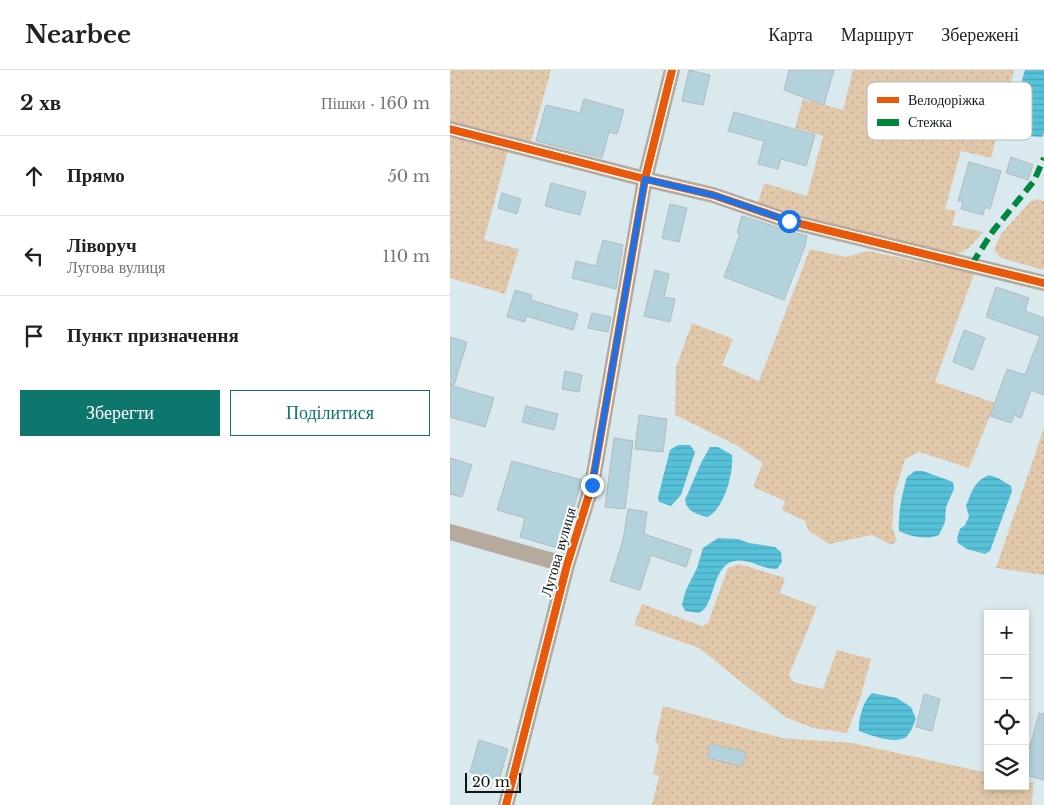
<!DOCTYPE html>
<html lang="uk">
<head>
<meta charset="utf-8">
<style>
  :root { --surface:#fff; --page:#f2f2f2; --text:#222; --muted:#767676; --line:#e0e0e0; --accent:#0f766e }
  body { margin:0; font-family:"Libre Baskerville",serif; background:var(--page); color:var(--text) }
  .controls { position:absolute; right:15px; bottom:15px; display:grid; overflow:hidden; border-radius:0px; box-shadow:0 2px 8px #0003 }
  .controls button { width:45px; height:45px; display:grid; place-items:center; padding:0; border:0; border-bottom:1px solid var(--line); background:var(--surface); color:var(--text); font:25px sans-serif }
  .scale { position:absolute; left:15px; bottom:12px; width:56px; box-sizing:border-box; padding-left:5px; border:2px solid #0c1619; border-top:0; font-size:14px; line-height:18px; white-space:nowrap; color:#0c1619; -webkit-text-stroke:4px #fff; paint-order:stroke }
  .stop { position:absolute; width:15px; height:15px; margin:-11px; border:4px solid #1a73e8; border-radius:50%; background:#fff }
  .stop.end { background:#1a73e8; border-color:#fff; box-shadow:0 1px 5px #0008 }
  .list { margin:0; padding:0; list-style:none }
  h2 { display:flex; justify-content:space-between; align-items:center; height:65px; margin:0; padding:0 20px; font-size:21px }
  h2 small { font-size:16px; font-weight:400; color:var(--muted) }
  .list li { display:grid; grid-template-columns:32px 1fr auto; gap:15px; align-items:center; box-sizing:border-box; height:80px; padding:0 20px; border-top:1px solid var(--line) }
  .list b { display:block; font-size:19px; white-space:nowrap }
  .list p { margin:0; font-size:16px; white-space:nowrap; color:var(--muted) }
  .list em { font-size:16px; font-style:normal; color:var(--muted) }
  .actions { display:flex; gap:10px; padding:15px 20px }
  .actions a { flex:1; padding:11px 0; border:1px solid var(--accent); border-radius:0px; text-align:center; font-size:18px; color:var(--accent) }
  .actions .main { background:var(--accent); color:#fff }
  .icon { flex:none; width:28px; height:28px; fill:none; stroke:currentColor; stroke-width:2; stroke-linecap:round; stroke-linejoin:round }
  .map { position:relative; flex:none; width:594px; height:735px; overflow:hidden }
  header { display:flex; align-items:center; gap:30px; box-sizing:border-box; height:70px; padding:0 25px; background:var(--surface); border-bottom:1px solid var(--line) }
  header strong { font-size:24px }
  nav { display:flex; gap:28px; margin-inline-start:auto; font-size:18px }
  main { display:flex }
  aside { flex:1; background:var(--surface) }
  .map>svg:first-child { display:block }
  .garden { fill:url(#garden-dots) }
  .water { fill:url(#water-rules) }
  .building { fill:#b3d2db; stroke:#b0bcc0 }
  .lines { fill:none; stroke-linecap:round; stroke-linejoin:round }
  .street { stroke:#b5aa9d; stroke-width:16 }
  .quiet { stroke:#00873e; stroke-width:6; stroke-dasharray:12 6; stroke-linecap:butt }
  .cycleway-casing { stroke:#fff; stroke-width:11 }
  .cycleway { stroke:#e8590c; stroke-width:8 }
  .route { stroke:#1a73e8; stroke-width:6 }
  .labels { text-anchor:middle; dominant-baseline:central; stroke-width:4; stroke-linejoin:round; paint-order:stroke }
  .street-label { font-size:15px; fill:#0c1619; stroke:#fff }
  .key { fill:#fff; stroke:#b6b9ba; stroke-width:1 }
  .key-label { font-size:14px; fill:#0c1619 }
</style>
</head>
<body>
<header>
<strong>Nearbee</strong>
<nav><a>Карта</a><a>Маршрут</a><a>Збережені</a></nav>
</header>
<main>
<aside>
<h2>2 хв<small>Пішки · 160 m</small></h2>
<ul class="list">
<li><svg class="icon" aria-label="ahead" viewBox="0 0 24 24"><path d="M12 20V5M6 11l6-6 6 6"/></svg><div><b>Прямо</b></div><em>50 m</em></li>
<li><svg class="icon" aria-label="left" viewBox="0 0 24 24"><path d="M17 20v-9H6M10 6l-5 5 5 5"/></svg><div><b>Ліворуч</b><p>Лугова вулиця</p></div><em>110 m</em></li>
<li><svg class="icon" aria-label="arrive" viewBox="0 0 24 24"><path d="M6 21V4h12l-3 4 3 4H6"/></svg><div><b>Пункт призначення</b></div></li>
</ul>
<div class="actions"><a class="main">Зберегти</a><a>Поділитися</a></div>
</aside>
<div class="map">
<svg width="594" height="735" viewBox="0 0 594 735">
  <defs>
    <pattern id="garden-dots" width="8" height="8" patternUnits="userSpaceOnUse" patternTransform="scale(1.25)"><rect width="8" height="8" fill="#e1c8aa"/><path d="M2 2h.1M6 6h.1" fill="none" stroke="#c0ab92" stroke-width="1.8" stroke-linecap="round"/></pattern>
    <pattern id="water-rules" width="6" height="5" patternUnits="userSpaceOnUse" patternTransform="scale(1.25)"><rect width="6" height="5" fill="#56c1d8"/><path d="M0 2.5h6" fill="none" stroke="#4aa5b9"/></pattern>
  </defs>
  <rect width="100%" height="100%" fill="#dae9ee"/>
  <path class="garden" d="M 0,0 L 101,0 L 78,82 L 59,77 L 34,170 L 69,179 L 55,224 L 0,208 Z
    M 403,0 L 564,0 L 541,88 L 511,81 L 495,139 L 506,141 L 502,155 L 533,162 L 519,178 L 506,185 L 307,136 L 314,113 L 357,126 L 373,66 L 345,58 L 353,29 L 393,40 Z
    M 586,129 L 594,131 L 594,200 L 551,188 L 544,180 L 551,164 L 580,132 Z
    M 360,179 L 396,187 L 418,181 L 494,197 L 525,201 L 485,312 L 545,333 L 519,398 L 469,382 L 455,389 L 444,426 L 442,457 L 447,471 L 441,475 L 422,465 L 379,474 L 358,460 L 355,451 L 332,440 L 335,431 L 303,417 L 313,393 L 286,375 L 225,345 L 226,297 L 242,253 L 283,269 L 272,295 L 309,311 Z
    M 594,358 L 594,505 L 546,498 Z
    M 289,494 L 335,508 L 330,523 L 367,537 L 339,605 L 343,612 L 373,619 L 387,580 L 421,589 L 410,629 L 397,663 L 363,658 L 335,647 L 249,578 L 184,555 L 192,534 L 252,556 L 258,553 L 278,498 Z
    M 213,636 L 332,668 L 402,673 L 538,703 L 538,716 L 575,716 L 575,711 L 583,713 L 582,735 L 202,735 L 209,706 L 203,704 L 209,676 L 205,671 Z"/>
  <path class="water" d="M 575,0 L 594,0 L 594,63 L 592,67 L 576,66 L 560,51 L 569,32 L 568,24 Z
    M 228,375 L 240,375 L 245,382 L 231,425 L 221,436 L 209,432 L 208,427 L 220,380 Z
    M 260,377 L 268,377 L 282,385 C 284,402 274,440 257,447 C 247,444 237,442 235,430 L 251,393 Z
    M 465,401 L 473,401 L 503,412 L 504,419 L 496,437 L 495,452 L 489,465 C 475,470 462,467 449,461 C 448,443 452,424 457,407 Z
    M 539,405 L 548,408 L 561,416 L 562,421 L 540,481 L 535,484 L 517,479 L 508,473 L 507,468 L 510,459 L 515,455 L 519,446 L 516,436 C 522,422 524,411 539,405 Z
    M 268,468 L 288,469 L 299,473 L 325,477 L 331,482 L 332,492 L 327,499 C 313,500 299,488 285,491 C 266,494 265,521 257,535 C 256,538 252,541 249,543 L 235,541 L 232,534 L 236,520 L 247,498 L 253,478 Z
    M 422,623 L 447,628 L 461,637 L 466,649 C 463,655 461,663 456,667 C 445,675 421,665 409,661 C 408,650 413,631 422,623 Z"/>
  <path class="building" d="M 239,0 L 260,5 L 253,35 L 232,31 Z
    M 339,0 L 384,0 L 374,35 L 334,20 Z
    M 134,29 L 174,40 L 167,64 L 159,62 L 152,88 L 86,71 L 96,35 L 130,43 Z
    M 284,42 L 365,65 L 356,96 L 331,89 L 328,99 L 308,94 L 314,71 L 278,61 Z
    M 561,87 L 583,95 L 578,110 L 556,103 Z
    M 519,92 L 551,101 L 540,139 L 535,137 L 533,145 L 511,139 L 513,132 L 508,131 Z
    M 101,113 L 136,122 L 130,145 L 95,136 Z
    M 52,123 L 71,129 L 67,144 L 48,138 Z
    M 220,134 L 237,138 L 229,172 L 212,168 Z
    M 292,146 L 336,160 L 357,166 L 355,176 L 334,230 L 274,207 L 290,164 L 287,163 Z
    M 153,170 L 173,175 L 166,219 L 122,208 L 126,191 L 146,196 Z
    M 205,200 L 219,204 L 214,227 L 225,229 L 220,252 L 194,246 Z
    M 546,217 L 579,228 L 575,241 L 594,248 L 594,325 L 581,320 L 571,348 L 564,345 L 561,353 L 540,346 L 557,299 L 575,305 L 590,266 L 536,247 Z
    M 65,220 L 82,225 L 81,230 L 128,244 L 123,260 L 76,246 L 75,252 L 57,247 Z
    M 142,243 L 161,247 L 158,262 L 138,258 Z
    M 514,260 L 535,268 L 523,300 L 503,292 Z
    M 0,267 L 17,272 L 4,315 L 0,314 Z
    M 115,301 L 132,305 L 129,322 L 112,319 Z
    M 0,315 L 44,328 L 35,357 L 0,347 Z
    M 76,336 L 108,344 L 104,360 L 72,352 Z
    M 189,345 L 217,349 L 213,382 L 185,379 Z
    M 164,368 L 183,371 L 175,439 L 155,437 Z
    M 0,388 L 22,395 L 12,427 L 0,424 Z
    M 62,391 L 132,410 L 111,479 L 70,467 L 75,448 L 47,440 Z
    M 178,439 L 197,442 L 194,464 L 242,480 L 236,497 L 201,485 L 190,520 L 160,511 L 173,470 Z
    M 474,624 L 490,629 L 482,661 L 466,657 Z
    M 589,643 L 594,644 L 594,710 L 575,705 L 575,695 Z
    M 29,670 L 58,679 L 49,710 L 20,702 Z
    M 260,674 L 296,682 L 292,696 L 257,688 Z"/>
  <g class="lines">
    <path class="street" d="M 0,59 L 195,109 L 263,125 L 339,151 L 594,213
      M 0,462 L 117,495
      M 56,735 L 117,495 L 142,415 L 195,109 L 222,0"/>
    <path class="quiet" d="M 522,194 L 543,161 L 584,111 L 594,88"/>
    <defs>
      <path id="cycleway" d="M 0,59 L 195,109 L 263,125 L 339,151 L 594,213
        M 56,735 L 117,495 L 142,415 L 195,109 L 222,0"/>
    </defs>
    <use href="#cycleway" class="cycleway-casing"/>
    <use href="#cycleway" class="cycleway"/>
  </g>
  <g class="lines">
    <path class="route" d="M 142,415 L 195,109 L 263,125 L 339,151"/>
  </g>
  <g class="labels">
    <g class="street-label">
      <text transform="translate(108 482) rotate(-74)">Лугова вулиця</text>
    </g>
  </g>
  <rect x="417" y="12" width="165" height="58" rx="8" class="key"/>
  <rect x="427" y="27" width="22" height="6" fill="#e8590c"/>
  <rect x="427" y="49" width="22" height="7" fill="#00873e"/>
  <g class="key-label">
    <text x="458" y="35">Велодоріжка</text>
    <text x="458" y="57">Стежка</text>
  </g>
</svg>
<div class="controls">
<button>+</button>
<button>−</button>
<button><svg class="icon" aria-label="locate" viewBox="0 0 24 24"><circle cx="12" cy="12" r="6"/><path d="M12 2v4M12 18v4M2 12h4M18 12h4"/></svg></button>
<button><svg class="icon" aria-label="layers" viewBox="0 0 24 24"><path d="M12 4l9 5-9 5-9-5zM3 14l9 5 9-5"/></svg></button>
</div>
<div class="scale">20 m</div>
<div class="stop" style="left:339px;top:151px"></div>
<div class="stop end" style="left:142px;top:415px"></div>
</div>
</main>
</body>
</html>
